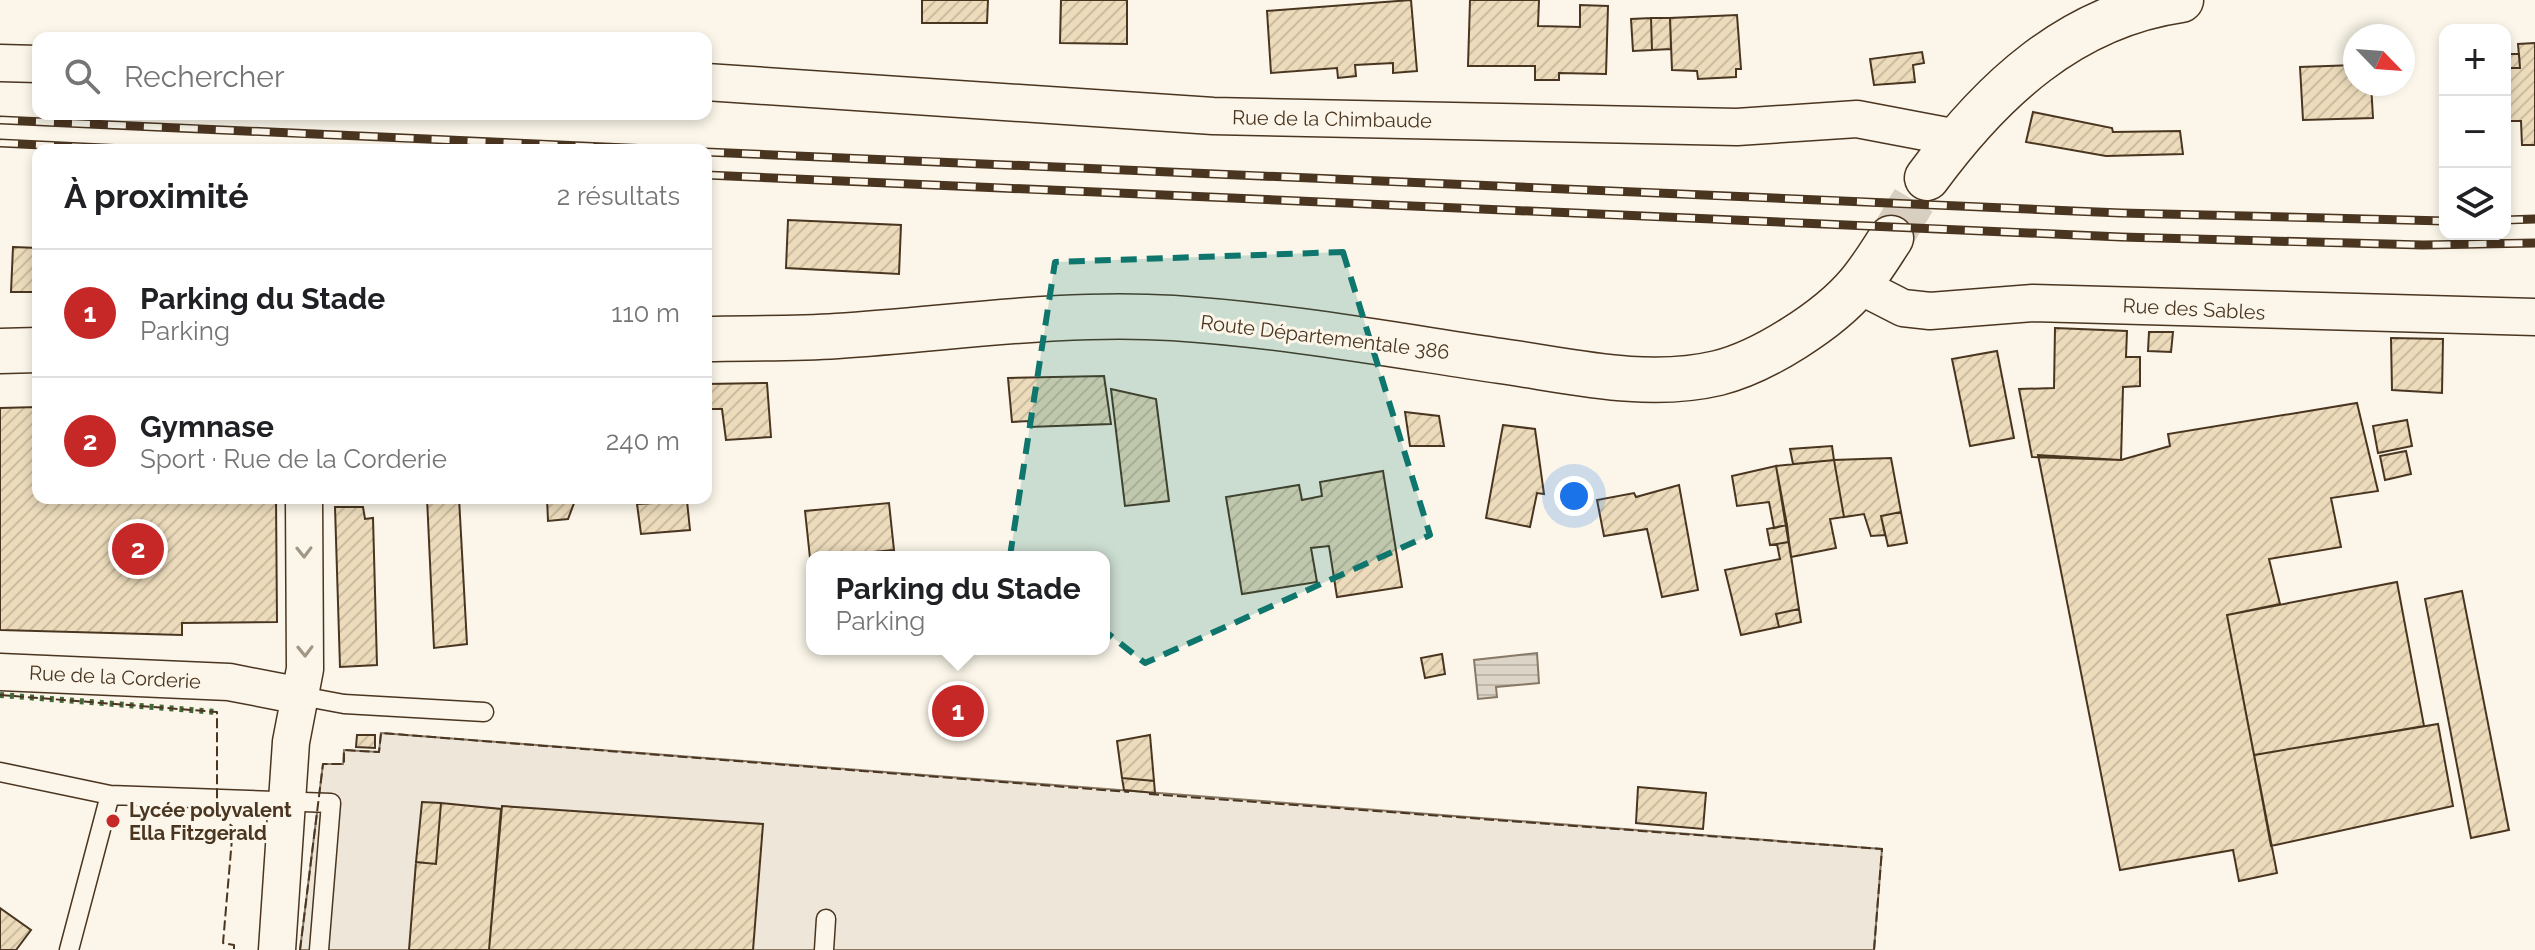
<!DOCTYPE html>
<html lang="fr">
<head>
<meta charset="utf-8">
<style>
  :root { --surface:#fff; --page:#f6f6f6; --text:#202124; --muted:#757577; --line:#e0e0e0; --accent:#c62828 }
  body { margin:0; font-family:Raleway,sans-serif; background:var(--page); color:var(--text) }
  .controls { position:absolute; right:24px; top:24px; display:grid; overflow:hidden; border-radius:16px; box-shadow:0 4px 12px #0003 }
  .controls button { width:72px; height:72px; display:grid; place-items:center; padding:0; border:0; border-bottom:2px solid var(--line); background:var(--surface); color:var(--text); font:40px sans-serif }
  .compass { position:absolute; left:2343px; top:24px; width:72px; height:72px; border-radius:50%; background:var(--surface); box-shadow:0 4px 12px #0003; rotate:115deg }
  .you { position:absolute; left:1574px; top:496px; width:28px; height:28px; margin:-20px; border:6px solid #fff; border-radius:50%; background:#1a73e8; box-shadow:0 0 0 12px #1a73e833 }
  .badge { display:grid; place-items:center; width:52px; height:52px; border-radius:50%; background:var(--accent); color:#fff; font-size:26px; font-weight:700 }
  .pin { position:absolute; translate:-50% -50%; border:4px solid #fff; box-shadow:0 2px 8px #0006 }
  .popup { position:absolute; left:806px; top:551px; width:304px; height:104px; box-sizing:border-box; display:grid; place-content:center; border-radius:16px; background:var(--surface); filter:drop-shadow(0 2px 6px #0005); font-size:26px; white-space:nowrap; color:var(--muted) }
  .popup b { font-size:30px; color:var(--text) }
  .popup::after { content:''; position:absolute; left:50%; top:100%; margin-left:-16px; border:16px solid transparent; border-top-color:var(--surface) }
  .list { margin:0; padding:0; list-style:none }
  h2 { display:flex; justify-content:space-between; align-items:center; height:104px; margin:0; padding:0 32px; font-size:34px }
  h2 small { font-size:26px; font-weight:400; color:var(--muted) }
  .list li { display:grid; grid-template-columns:52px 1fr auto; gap:24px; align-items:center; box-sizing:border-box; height:128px; padding:0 32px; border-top:2px solid var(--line) }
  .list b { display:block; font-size:30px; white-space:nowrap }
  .list p { margin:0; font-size:26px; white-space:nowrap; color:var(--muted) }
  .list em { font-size:26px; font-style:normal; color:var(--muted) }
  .icon { flex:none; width:44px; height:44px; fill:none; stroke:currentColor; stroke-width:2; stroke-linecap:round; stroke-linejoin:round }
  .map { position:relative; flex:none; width:2535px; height:950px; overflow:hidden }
  .search { position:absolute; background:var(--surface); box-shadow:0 4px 12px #0003; left:32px; top:32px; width:680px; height:88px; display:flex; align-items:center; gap:20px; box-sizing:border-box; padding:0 28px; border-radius:16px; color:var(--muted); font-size:30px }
  .panel { position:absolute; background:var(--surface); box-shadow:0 4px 12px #0003; left:32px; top:144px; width:680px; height:360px; border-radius:16px }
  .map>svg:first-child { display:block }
  .pitch { fill:#ede6d9; stroke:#887966; stroke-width:2 }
  .water { fill:url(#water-rules); stroke:#887966; stroke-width:2 }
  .building { fill:url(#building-hatch); stroke:#4a3520; stroke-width:2 }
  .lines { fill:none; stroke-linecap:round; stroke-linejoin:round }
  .primary-tunnel { stroke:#d8cfc1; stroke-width:44; stroke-dasharray:44 22; stroke-linecap:butt }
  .lane-casing { stroke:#4a3520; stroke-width:21 }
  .street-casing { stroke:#4a3520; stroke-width:39 }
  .primary-casing { stroke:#4a3520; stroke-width:47 }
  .lane { stroke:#fbf6e9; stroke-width:18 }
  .street { stroke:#fbf6e9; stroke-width:36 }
  .primary { stroke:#fbf6e9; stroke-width:44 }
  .rail-casing { stroke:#4a3520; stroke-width:9 }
  .rail { stroke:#fbf6e9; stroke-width:6; stroke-dasharray:18; stroke-linecap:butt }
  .hedge { stroke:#436837; stroke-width:6; stroke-dasharray:4 6; stroke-linecap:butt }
  .fence { stroke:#4a3520; stroke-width:2; stroke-dasharray:10 4; stroke-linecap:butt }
  .oneway { stroke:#a29684 }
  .marked { fill:#0f766e; fill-opacity:0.2; stroke:#0f766e; stroke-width:6; stroke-dasharray:16 10; stroke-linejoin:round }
  .poi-dot { fill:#c62828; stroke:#fbf6e9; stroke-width:3 }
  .labels { text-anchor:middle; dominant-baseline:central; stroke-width:6; stroke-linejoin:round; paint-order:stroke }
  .street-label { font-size:20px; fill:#4a3520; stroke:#fbf6e9 }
  .poi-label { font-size:20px; font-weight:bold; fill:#4a3520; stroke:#fbf6e9; text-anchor:start }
</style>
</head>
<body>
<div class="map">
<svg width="2535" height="950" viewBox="0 0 2535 950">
  <defs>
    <pattern id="water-rules" width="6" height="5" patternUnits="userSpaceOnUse" patternTransform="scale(2)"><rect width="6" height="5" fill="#dcd4c6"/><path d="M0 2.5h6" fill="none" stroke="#beb7aa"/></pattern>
    <pattern id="building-hatch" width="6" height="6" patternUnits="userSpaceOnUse" patternTransform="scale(2)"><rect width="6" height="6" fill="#ecdcbc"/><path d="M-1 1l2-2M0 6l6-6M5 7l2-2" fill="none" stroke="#ccbda1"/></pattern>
  </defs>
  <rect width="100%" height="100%" fill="#fbf6e9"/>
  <path class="pitch" d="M 381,733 L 1882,849 L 1874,950 L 300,950 L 323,764 L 343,764 L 344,750 L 379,752 Z"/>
  <path class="water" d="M 1537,653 L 1539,683 L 1496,687 L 1497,697 L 1478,699 L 1474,660 Z"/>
  <path class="building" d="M 922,0 L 988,0 L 987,23 L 922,23 Z
    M 1061,0 L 1127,0 L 1127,44 L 1060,43 Z
    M 1411,0 L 1417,71 L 1393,73 L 1393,63 L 1355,65 L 1356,76 L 1338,78 L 1337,68 L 1271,73 L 1267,11 Z
    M 1470,0 L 1539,0 L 1538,26 L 1580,27 L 1580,5 L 1608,6 L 1606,74 L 1559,73 L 1559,80 L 1535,80 L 1535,66 L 1468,66 Z
    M 1737,15 L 1741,69 L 1736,69 L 1736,77 L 1698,79 L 1697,71 L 1672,70 L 1670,18 Z
    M 1651,18 L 1652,50 L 1633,51 L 1631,19 Z
    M 1651,18 L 1670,18 L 1671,49 L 1652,50 Z
    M 2535,43 L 2535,145 L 2522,145 L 2521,121 L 2505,121 L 2505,68 L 2520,68 L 2518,44 Z
    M 1922,52 L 1924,63 L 1913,65 L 1915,82 L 1874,85 L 1870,59 Z
    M 2505,54 L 2519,54 L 2520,68 L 2505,68 Z
    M 2355,65 L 2355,84 L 2371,84 L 2373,118 L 2303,120 L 2300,67 Z
    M 2033,112 L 2112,128 L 2113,132 L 2180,131 L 2183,154 L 2106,156 L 2026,142 Z
    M 788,220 L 901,225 L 899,274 L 786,268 Z
    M 13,247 L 38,248 L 38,292 L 11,292 Z
    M 2055,328 L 2127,331 L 2126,357 L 2140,357 L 2140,386 L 2123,387 L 2121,460 L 2032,457 L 2019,389 L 2054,388 Z
    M 2149,332 L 2173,332 L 2171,352 L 2148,351 Z
    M 2391,338 L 2443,339 L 2442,393 L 2392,390 Z
    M 1997,351 L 2014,438 L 1970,446 L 1952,359 Z
    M 1104,376 L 1111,424 L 1029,427 L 1028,421 L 1012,422 L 1008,378 Z
    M 767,383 L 771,437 L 726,440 L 722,409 L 707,409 L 706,384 Z
    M 1111,389 L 1156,399 L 1169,501 L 1125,506 Z
    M 2357,403 L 2378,491 L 2331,498 L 2341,547 L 2269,559 L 2280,604 L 2227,615 L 2277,873 L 2239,881 L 2233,850 L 2120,870 L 2038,455 L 2121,460 L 2170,446 L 2168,434 Z
    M 38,407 L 38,498 L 276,498 L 277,622 L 182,623 L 182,635 L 0,630 L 0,408 Z
    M 1405,412 L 1439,416 L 1444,446 L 1410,446 Z
    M 2407,420 L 2412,446 L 2378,453 L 2373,426 Z
    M 1503,425 L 1535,429 L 1544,494 L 1537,493 L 1530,527 L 1486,518 Z
    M 1832,446 L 1834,460 L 1793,464 L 1790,449 Z
    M 2406,451 L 2411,474 L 2385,480 L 2380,456 Z
    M 1891,458 L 1901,512 L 1881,516 L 1885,535 L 1871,536 L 1864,514 L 1844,517 L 1834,460 Z
    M 1834,460 L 1844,517 L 1830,519 L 1836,548 L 1791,557 L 1776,466 Z
    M 1776,466 L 1787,525 L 1774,528 L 1769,502 L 1737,506 L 1732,476 Z
    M 1383,471 L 1402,587 L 1337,597 L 1329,546 L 1311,548 L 1317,582 L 1242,594 L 1226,497 L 1299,485 L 1302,500 L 1322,496 L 1320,482 Z
    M 1679,485 L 1698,590 L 1662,597 L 1647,529 L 1604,536 L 1597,500 L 1634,493 L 1636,497 Z
    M 427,498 L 459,498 L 467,644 L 434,648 Z
    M 547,498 L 576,498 L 568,519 L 548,521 Z
    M 687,501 L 690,530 L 641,534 L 637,504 Z
    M 889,503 L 894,550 L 810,558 L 805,511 Z
    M 335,507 L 363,507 L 365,519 L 373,518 L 377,665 L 340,667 Z
    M 1901,512 L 1907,543 L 1888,546 L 1881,516 Z
    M 1787,525 L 1789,542 L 1770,545 L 1767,529 Z
    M 1789,542 L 1799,609 L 1776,614 L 1779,627 L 1741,635 L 1725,570 L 1780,559 L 1777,544 Z
    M 2397,582 L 2424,726 L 2254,755 L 2227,615 Z
    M 2462,591 L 2509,830 L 2471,838 L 2425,599 Z
    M 1799,609 L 1801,622 L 1779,627 L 1776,614 Z
    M 1442,654 L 1445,674 L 1425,678 L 1421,658 Z
    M 2438,724 L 2453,806 L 2271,846 L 2254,755 Z
    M 357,735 L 375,735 L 375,748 L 356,747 Z
    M 1150,735 L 1154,781 L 1122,778 L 1117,741 Z
    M 1122,778 L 1154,781 L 1155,793 L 1124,790 Z
    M 1638,787 L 1706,793 L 1703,829 L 1636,823 Z
    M 422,802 L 441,803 L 436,864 L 416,862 Z
    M 441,803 L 501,809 L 489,950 L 409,950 L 416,862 L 436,864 Z
    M 502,806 L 763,824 L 753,950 L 489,950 Z
    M 0,908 L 31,930 L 16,950 L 0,950 Z"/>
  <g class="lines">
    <path class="primary-tunnel" d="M 1891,238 L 1927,178"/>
    <defs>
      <path id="lane" d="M 301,696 L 344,704 L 484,712
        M 0,772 L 110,795 L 331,803 L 319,950
        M 69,950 L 110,795
        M 824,950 L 826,919"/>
      <path id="street" d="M 0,63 L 38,64
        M 706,82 L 1213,116 L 1737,127 L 1857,119 L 1957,138
        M 1858,285 L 1903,308 L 1930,311 L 2033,303 L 2535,317
        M 0,672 L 229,682 L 301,696
        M 277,950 L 291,742 L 305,669 L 304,498"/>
      <path id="primary" d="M 1927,178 C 1991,91 2070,16 2181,0
        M 706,339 C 750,338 793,339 837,336 C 950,329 1059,311 1173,318 C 1282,325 1393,345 1501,361 C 1571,371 1647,390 1718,373 C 1763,362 1829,320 1859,284 C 1871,270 1881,253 1891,238
        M 0,351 L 38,350"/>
    </defs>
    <use href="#lane" class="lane-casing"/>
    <use href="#street" class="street-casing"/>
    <use href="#primary" class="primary-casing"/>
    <use href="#lane" class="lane"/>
    <use href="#street" class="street"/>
    <use href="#primary" class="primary"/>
    <defs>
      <path id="rail" d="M 0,120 L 672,150
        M 0,143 L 145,150
        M 706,152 L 2121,213 L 2445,221
        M 706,175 L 2121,237 L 2423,245 L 2535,243
        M 2505,220 L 2535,219"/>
    </defs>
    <use href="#rail" class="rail-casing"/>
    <use href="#rail" class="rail"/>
    <path class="hedge" d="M 0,695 L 217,712"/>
    <path class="fence" d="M 0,695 L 217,712 L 217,814 L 233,827 L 223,943 L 234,945 L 234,950
      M 1149,794 L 1882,849 L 1874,950
      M 300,950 L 323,764 L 344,764 L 344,750 L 379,752 L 381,733 L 1129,792"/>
  </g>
  <defs><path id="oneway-chevron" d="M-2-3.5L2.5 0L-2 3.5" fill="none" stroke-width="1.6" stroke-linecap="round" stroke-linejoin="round" transform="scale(2)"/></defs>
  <g class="oneway">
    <use href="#oneway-chevron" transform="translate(304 552) rotate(89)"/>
    <use href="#oneway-chevron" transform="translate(305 651) rotate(89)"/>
  </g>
  <path class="marked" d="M 1343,252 L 1430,535 L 1145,663 L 1010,556 L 1055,262 Z"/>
  <circle class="poi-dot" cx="113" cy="821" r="8"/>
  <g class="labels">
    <g class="street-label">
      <text transform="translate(1332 119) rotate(1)">Rue de la Chimbaude</text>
      <text transform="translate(2194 309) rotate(3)">Rue des Sables</text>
      <text transform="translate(1325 337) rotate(7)">Route Départementale 386</text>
      <text transform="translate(115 677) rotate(3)">Rue de la Corderie</text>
    </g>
    <g class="poi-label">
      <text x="129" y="810">Lycée polyvalent<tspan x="129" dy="23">Ella Fitzgerald</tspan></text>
    </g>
  </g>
</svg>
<div class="controls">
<button>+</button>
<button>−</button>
<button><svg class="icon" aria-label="layers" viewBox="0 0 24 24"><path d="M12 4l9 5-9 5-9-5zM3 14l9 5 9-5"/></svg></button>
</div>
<svg class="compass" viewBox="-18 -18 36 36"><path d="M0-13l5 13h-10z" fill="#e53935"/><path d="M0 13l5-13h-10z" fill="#757577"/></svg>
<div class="you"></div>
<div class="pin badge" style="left:958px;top:711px">1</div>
<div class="popup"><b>Parking du Stade</b>Parking</div>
<div class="pin badge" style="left:138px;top:549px">2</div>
<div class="search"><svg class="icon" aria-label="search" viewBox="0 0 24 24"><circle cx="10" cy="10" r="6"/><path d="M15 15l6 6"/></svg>Rechercher</div>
<section class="panel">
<h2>À proximité<small>2 résultats</small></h2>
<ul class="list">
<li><span class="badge">1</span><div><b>Parking du Stade</b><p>Parking</p></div><em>110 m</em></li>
<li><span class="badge">2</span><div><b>Gymnase</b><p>Sport · Rue de la Corderie</p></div><em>240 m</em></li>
</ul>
</section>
</div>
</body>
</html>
